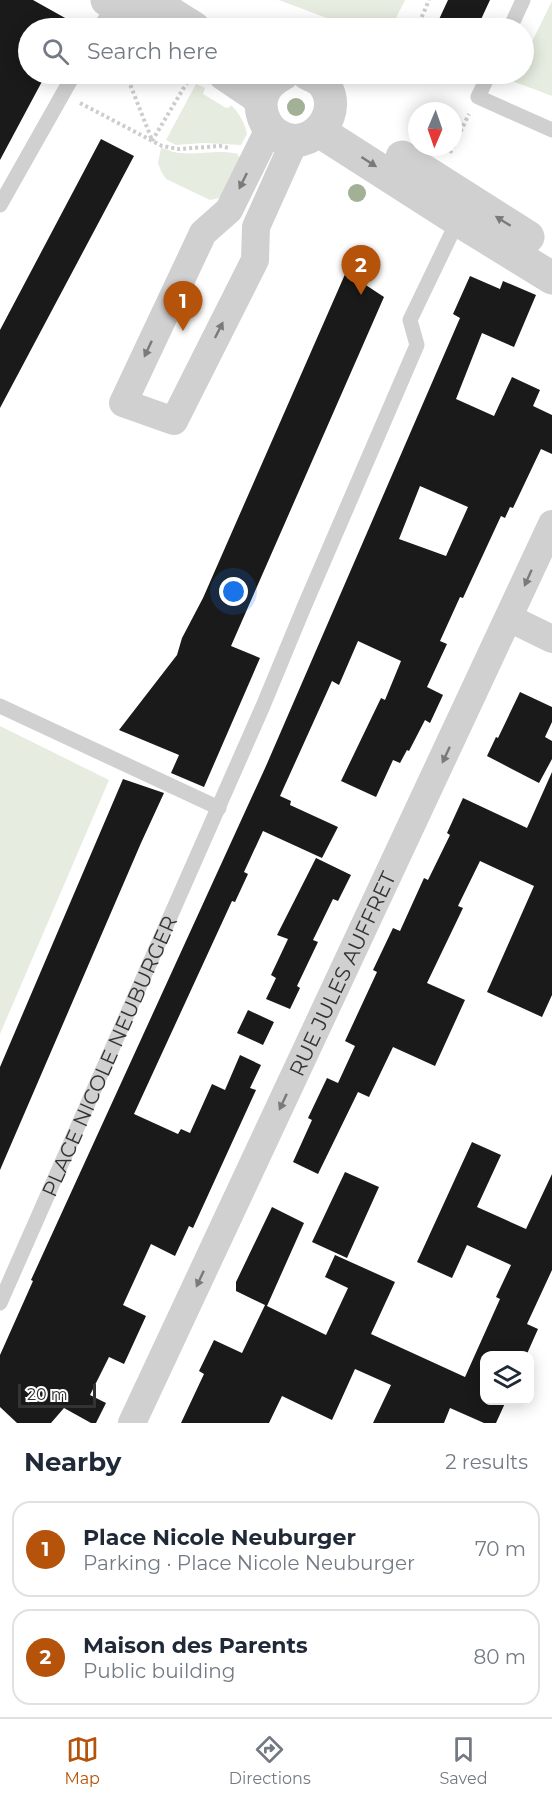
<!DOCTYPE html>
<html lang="en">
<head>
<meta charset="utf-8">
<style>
  :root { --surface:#fff; --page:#f2f2f3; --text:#1f2937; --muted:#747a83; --line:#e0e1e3; --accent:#b45309 }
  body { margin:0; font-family:Montserrat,sans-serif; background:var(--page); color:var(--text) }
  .controls { position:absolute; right:18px; bottom:18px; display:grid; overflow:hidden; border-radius:12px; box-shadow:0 3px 15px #0003 }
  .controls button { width:54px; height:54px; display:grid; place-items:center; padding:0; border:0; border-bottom:2px solid var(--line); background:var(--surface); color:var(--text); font:30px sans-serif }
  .compass { position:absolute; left:408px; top:102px; width:54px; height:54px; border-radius:50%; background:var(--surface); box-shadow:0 3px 15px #0003; rotate:182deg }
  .scale { position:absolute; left:18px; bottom:15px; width:78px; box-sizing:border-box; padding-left:6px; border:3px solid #333; border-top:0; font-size:16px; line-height:21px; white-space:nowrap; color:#333; -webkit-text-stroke:4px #fff; paint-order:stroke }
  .you { position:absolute; left:234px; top:592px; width:21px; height:21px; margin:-15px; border:4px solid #fff; border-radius:50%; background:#1a73e8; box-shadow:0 0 0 9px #1a73e833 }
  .badge { display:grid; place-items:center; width:39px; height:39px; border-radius:50%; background:var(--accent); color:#fff; font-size:20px; font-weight:700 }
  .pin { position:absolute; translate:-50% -50px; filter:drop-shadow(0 2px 3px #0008) }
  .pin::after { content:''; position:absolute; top:32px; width:21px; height:18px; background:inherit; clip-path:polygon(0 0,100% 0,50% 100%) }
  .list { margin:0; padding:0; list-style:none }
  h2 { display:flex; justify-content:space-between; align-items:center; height:78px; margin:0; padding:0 24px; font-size:26px }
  h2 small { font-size:20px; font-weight:400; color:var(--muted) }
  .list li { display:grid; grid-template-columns:39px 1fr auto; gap:18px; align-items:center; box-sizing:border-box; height:96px; margin:0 12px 12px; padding:0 12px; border:2px solid var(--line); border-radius:18px }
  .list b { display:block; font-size:22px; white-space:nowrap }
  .list p { margin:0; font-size:20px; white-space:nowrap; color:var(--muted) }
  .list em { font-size:20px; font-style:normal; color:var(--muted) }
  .icon { flex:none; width:33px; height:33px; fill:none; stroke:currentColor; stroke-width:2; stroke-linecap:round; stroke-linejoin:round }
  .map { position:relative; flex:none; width:552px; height:1423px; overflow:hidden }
  .search { position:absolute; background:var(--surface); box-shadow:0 3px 15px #0003; left:18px; right:18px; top:18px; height:66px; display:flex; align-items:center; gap:15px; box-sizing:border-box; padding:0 21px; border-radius:33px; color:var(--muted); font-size:22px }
  .sheet { height:294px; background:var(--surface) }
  nav { display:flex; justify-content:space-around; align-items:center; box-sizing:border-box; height:84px; border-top:2px solid var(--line); background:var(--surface); font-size:16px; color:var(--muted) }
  nav a { display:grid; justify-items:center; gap:3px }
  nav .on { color:var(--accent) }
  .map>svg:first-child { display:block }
  .green { fill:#e6ecdf }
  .building { fill:#1a1a1a; fill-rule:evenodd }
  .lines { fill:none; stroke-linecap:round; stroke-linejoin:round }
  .path { stroke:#cdcdcd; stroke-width:4; stroke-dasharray:3 3; stroke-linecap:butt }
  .service { stroke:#d0d0d0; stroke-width:15 }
  .minor { stroke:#d0d0d0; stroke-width:28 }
  .tertiary { stroke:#d0d0d0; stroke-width:33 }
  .tree { fill:#a2b095 }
  .oneway { fill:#7a7a7a }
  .labels { text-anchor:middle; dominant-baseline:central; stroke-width:6; stroke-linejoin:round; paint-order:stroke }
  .street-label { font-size:21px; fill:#333; stroke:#fff }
</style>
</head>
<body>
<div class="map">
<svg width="552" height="1423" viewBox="0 0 552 1423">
  <rect width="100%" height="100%" fill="#fff"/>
  <path class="green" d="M 279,0 L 405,0 L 391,28 L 353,28 Z
    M 552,1 L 552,96 L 512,81 L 516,74 L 524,74 L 524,58 Z
    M 196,84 L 205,88 L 203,94 L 226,108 L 230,107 L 231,105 C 239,113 245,123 247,134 L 241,145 L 203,143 L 176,145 L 166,140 Z
    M 161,148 C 168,149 173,153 180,153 C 200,155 218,149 238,154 L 238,156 L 244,158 L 228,191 L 219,198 L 210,200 L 166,179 L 161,171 L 158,163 Z
    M 0,726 L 109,780 L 0,1034 Z"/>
  <path class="building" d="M 0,0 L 33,0 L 83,28 L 28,28 L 28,74 L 46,74 L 0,160 Z
    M 448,0 L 490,0 L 477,28 L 435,28 Z
    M 101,139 L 134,156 L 0,408 L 0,330 Z
    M 346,272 L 384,297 L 231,646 L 260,658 L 204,787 L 171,773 L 179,755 L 119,730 L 177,655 L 182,638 L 203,598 Z
    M 470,276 L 500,289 L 503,281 L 536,295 L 514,347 L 482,333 L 456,399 L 494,416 L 512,377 L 540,390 L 533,406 L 552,415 L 552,454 L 541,449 L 513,508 L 510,507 L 505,518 L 501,516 L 463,598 L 460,597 L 440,641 L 447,644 L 427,687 L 443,695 L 430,723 L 425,720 L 409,751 L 407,750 L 400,763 L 393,760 L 376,797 L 341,781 L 381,698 L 385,700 L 401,661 L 358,641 L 339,685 L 332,681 L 280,796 L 291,801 L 290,805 L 338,827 L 322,858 L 263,831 L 244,872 L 248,874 L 235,902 L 232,901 L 134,1114 L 178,1134 L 181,1129 L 190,1133 L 212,1084 L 225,1090 L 240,1055 L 261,1065 L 250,1088 L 256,1090 L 193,1228 L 189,1226 L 175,1256 L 151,1244 L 123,1305 L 146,1316 L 124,1364 L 109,1357 L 90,1395 L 106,1403 L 96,1423 L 91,1423 L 64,1408 L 51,1423 L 17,1423 L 0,1407 L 0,1355 L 33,1281 L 31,1280 L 266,766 L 460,318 L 453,314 ZM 420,486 L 468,507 L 446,556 L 399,539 Z
    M 520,692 L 552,707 L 552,722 L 545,737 L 552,741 L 552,759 L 539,783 L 487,756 L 496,737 L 498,738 Z
    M 552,772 L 552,995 L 542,1017 L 487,992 L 534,886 L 480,861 L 458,906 L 463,908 L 427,983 L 465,1000 L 435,1066 L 393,1047 L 369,1097 L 358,1092 L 318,1174 L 293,1162 L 312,1120 L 308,1118 L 327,1078 L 338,1083 L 355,1046 L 345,1041 L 377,972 L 373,970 L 393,928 L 400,931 L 424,878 L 428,880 L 450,835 L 447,833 L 463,798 L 527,828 Z
    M 123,779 L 164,793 L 141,843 L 0,1170 L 0,1067 Z
    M 316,858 L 351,875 L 338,901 L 333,899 L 313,940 L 318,942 L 297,986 L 300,988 L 290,1009 L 266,999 L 276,978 L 271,975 L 288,939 L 277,935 Z
    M 248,1010 L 274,1022 L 263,1045 L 237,1033 Z
    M 472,1142 L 501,1155 L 477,1207 L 526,1229 L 552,1174 L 552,1270 L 527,1324 L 538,1329 L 526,1356 L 484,1356 L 484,1401 L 506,1401 L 496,1423 L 484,1423 L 450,1408 L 444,1423 L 373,1423 L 391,1385 L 355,1369 L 332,1420 L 282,1396 L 269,1423 L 181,1423 L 204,1374 L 199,1371 L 214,1340 L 242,1353 L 265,1305 L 236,1291 L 236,1282 L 272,1207 L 304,1223 L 267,1306 L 326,1335 L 348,1288 L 325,1277 L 335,1255 L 395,1282 L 371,1334 L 465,1377 L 500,1299 L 496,1297 L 511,1265 L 467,1245 L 452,1278 L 417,1262 Z
    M 345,1172 L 379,1187 L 347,1258 L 312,1242 Z"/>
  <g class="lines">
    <path class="path" d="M 417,28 L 429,0
      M 126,74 L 152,140
      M 80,103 L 162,146 L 179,149 L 220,146 L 229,148
      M 152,141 L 192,74
      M 450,153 L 469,114"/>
    <g class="service">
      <path d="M 100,28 L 114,4"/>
      <path d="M 510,28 L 523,0"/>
      <path d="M 489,74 L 478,97 L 552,130"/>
      <path d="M 0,205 L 74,74"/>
      <path d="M 0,706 L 219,808"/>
      <path id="s1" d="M 0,1303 L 263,706 L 304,607 L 417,345 L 410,320 L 458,220"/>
    </g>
    <g class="minor">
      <path d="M 269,129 L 229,210 L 203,233 L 123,403 L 174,421 L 255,260 L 256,227 L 295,140"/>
      <path d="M 509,618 L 552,639"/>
      <path id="s2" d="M 132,1423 L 552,524"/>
    </g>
    <path class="tertiary" d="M 107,0 L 153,28
      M 150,0 L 194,28
      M 224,74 L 261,99
      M 283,74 C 270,81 261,90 261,106 C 262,118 266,127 276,134 C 310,158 350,109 320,80 C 317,78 311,75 308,74
      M 319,131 L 458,220 L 552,278
      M 402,157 L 528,237"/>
  </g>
  <g class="tree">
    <circle cx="296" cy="107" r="9"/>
    <circle cx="357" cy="193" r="9"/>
  </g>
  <defs><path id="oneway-solid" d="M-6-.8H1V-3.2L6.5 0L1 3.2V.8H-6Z" transform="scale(1.5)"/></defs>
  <g class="oneway">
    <use href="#oneway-solid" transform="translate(369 162) rotate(33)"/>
    <use href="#oneway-solid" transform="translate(243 181) rotate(116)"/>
    <use href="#oneway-solid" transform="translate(503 221) rotate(-148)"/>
    <use href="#oneway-solid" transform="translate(219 330) rotate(-63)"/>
    <use href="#oneway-solid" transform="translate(148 349) rotate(115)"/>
    <use href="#oneway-solid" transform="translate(528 578) rotate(114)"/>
    <use href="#oneway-solid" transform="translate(446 755) rotate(115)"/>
    <use href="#oneway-solid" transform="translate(283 1102) rotate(115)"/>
    <use href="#oneway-solid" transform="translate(200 1279) rotate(115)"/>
  </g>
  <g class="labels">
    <g class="street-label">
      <text stroke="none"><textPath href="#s2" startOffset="496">RUE JULES AUFFRET</textPath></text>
      <text stroke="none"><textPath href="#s1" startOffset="270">PLACE NICOLE NEUBURGER</textPath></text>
    </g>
  </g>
</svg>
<div class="controls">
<button><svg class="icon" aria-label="layers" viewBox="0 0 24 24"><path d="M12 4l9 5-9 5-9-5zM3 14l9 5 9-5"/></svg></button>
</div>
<svg class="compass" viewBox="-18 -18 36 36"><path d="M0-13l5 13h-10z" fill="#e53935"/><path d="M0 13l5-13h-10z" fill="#747a83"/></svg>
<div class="scale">20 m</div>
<div class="you"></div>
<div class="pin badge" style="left:183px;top:331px">1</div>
<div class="pin badge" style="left:361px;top:295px">2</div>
<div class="search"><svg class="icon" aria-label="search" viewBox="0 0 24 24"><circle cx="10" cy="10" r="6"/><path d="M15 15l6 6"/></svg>Search here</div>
</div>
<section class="sheet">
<h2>Nearby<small>2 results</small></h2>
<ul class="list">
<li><span class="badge">1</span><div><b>Place Nicole Neuburger</b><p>Parking · Place Nicole Neuburger</p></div><em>70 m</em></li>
<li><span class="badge">2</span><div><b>Maison des Parents</b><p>Public building</p></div><em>80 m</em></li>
</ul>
</section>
<nav>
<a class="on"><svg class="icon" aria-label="map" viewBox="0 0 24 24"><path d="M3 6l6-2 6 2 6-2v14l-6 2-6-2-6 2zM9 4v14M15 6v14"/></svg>Map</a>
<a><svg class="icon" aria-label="directions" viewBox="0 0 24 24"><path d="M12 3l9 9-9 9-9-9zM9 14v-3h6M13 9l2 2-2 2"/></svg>Directions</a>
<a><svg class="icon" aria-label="saved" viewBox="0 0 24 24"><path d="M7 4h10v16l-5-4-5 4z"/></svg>Saved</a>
</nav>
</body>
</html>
